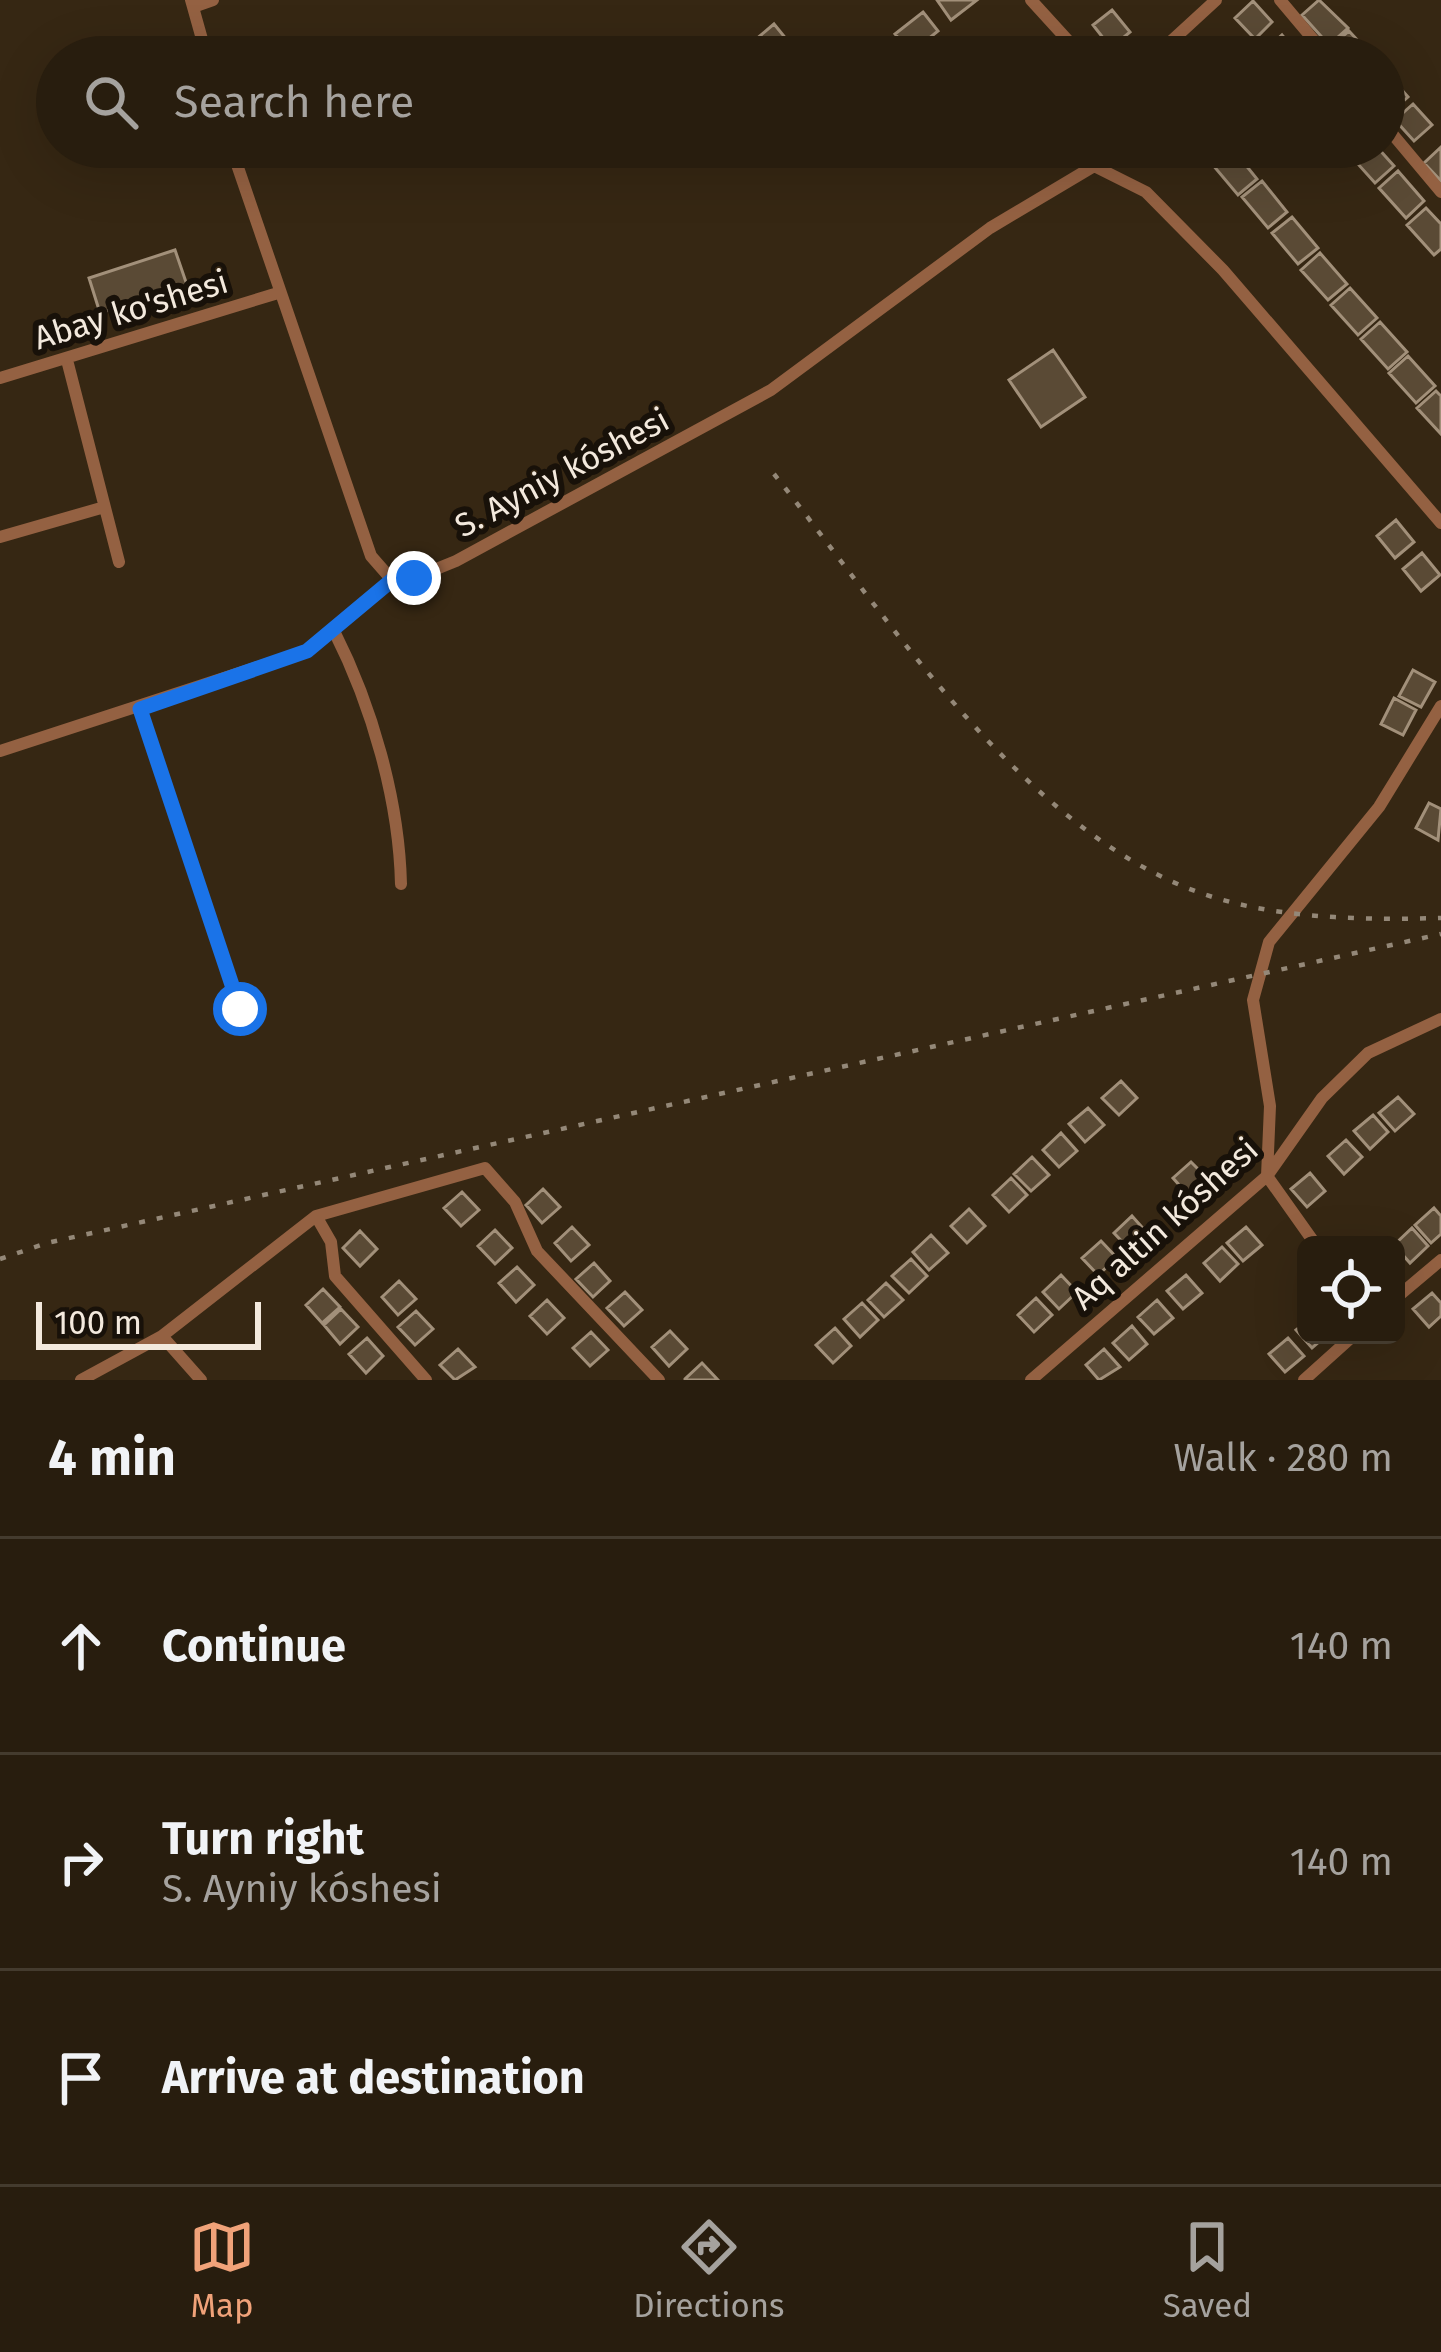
<!DOCTYPE html>
<html lang="en">
<head>
<meta charset="utf-8">
<style>
  :root { --surface:#281d0e; --page:#302617; --text:#f1f3f6; --muted:#a5a29e; --line:#443b2e; --accent:#f0a279 }
  body { margin:0; font-family:"Fira Sans",sans-serif; background:var(--page); color:var(--text) }
  .controls { position:absolute; right:36px; bottom:36px; display:grid; overflow:hidden; border-radius:18px; box-shadow:0 12px 48px #0002 }
  .controls button { width:108px; height:108px; display:grid; place-items:center; padding:0; border:0; border-bottom:3px solid var(--line); background:var(--surface); color:var(--text); font:60px sans-serif }
  .scale { position:absolute; left:36px; bottom:30px; width:225px; box-sizing:border-box; padding-left:12px; border:6px solid #f3e9dd; border-top:0; font-size:33px; line-height:42px; white-space:nowrap; color:#f3e9dd; -webkit-text-stroke:9px #181109; paint-order:stroke }
  .stop { position:absolute; width:36px; height:36px; margin:-27px; border:9px solid #1a73e8; border-radius:50%; background:#fff }
  .stop.end { background:#1a73e8; border-color:#fff; box-shadow:0 3px 12px #0008 }
  .list { margin:0; padding:0; list-style:none }
  h2 { display:flex; justify-content:space-between; align-items:center; height:156px; margin:0; padding:0 48px; font-size:51px }
  h2 small { font-size:39px; font-weight:400; color:var(--muted) }
  .list li { display:grid; grid-template-columns:78px 1fr auto; gap:36px; align-items:center; box-sizing:border-box; height:216px; padding:0 48px; border-top:3px solid var(--line) }
  .list b { display:block; font-size:45px; white-space:nowrap }
  .list p { margin:0; font-size:39px; white-space:nowrap; color:var(--muted) }
  .list em { font-size:39px; font-style:normal; color:var(--muted) }
  .icon { flex:none; width:66px; height:66px; fill:none; stroke:currentColor; stroke-width:2; stroke-linecap:round; stroke-linejoin:round }
  .map { position:relative; flex:none; width:1441px; height:1380px; overflow:hidden }
  .search { position:absolute; background:var(--surface); box-shadow:0 12px 48px #0002; left:36px; right:36px; top:36px; height:132px; display:flex; align-items:center; gap:30px; box-sizing:border-box; padding:0 42px; border-radius:66px; color:var(--muted); font-size:45px }
  .sheet { height:804px; background:var(--surface) }
  nav { display:flex; justify-content:space-around; align-items:center; box-sizing:border-box; height:168px; border-top:3px solid var(--line); background:var(--surface); font-size:33px; color:var(--muted) }
  nav a { display:grid; justify-items:center; gap:6px }
  nav .on { color:var(--accent) }
  .map>svg:first-child { display:block }
  .building { fill:#5a4a35; stroke:#a2907a; stroke-width:3 }
  .lines { fill:none; stroke-linecap:round; stroke-linejoin:round }
  .street { stroke:#946142; stroke-width:12 }
  .rail { stroke:#948878; stroke-width:4.5; stroke-dasharray:6 12; stroke-linecap:butt }
  .route { stroke:#1a73e8; stroke-width:15 }
  .labels { text-anchor:middle; dominant-baseline:central; stroke-width:12; stroke-linejoin:round; paint-order:stroke }
  .street-label { font-size:33px; fill:#f3e9dd; stroke:#181109 }
</style>
</head>
<body>
<div class="map">
<svg width="1441" height="1380" viewBox="0 0 1441 1380">
  <rect width="100%" height="100%" fill="#362713"/>
  <path class="building" d="M 937,0 L 977,0 L 951,20 Z
    M 1319,0 L 1348,28 L 1329,45 L 1302,15 Z
    M 1253,1 L 1272,22 L 1255,39 L 1235,18 Z
    M 1112,10 L 1130,32 L 1111,48 L 1093,25 Z
    M 923,12 L 938,31 L 911,53 L 895,34 Z
    M 774,24 L 792,46 L 779,57 L 768,57 L 755,40 Z
    M 1349,31 L 1373,57 L 1339,57 L 1331,47 Z
    M 1282,35 L 1301,57 L 1267,57 L 1263,52 Z
    M 883,42 L 896,57 L 866,57 Z
    M 1384,70 L 1408,97 L 1389,114 L 1384,108 Z
    M 1413,104 L 1432,125 L 1414,141 L 1395,120 Z
    M 1355,147 L 1377,147 L 1394,166 L 1375,183 L 1348,153 Z
    M 1441,147 L 1441,181 L 1424,163 Z
    M 1232,148 L 1257,179 L 1238,195 L 1212,164 Z
    M 1398,171 L 1424,201 L 1406,218 L 1379,188 Z
    M 1262,181 L 1287,212 L 1268,228 L 1242,197 Z
    M 1426,208 L 1441,224 L 1441,249 L 1434,255 L 1407,225 Z
    M 1292,217 L 1318,248 L 1298,264 L 1272,233 Z
    M 175,250 L 187,285 L 100,313 L 89,278 Z
    M 1320,253 L 1347,284 L 1328,300 L 1301,270 Z
    M 1350,288 L 1377,318 L 1358,335 L 1331,305 Z
    M 1380,322 L 1407,352 L 1388,369 L 1361,339 Z
    M 1053,350 L 1085,397 L 1041,427 L 1009,380 Z
    M 1408,356 L 1435,386 L 1416,403 L 1389,373 Z
    M 1436,391 L 1441,396 L 1441,434 L 1417,408 Z
    M 1396,520 L 1414,542 L 1395,558 L 1377,536 Z
    M 1422,553 L 1440,575 L 1421,591 L 1403,569 Z
    M 1413,670 L 1435,682 L 1421,707 L 1399,696 Z
    M 1394,698 L 1416,710 L 1403,735 L 1381,724 Z
    M 1429,803 L 1441,809 L 1438,840 L 1416,828 Z
    M 1121,1081 L 1137,1098 L 1119,1115 L 1102,1098 Z
    M 1398,1097 L 1414,1114 L 1395,1131 L 1379,1113 Z
    M 1088,1108 L 1104,1125 L 1085,1142 L 1069,1124 Z
    M 1373,1115 L 1388,1132 L 1370,1149 L 1354,1131 Z
    M 1061,1133 L 1077,1151 L 1059,1167 L 1043,1150 Z
    M 1346,1140 L 1362,1157 L 1344,1174 L 1328,1156 Z
    M 1032,1157 L 1049,1175 L 1031,1191 L 1014,1174 Z
    M 1191,1162 L 1208,1179 L 1189,1196 L 1173,1178 Z
    M 1310,1173 L 1325,1191 L 1307,1207 L 1291,1189 Z
    M 1011,1178 L 1027,1195 L 1009,1212 L 993,1195 Z
    M 543,1189 L 560,1207 L 542,1223 L 526,1205 Z
    M 462,1192 L 479,1210 L 461,1226 L 444,1208 Z
    M 1434,1208 L 1441,1216 L 1441,1234 L 1431,1243 L 1415,1225 Z
    M 969,1209 L 985,1226 L 967,1243 L 951,1226 Z
    M 1132,1216 L 1148,1234 L 1130,1250 L 1114,1233 Z
    M 572,1227 L 589,1245 L 571,1261 L 555,1243 Z
    M 1246,1227 L 1262,1245 L 1243,1261 L 1227,1243 Z
    M 1412,1228 L 1428,1246 L 1410,1263 L 1394,1245 Z
    M 495,1230 L 512,1248 L 495,1264 L 478,1246 Z
    M 360,1231 L 377,1249 L 360,1266 L 343,1248 Z
    M 931,1235 L 948,1253 L 929,1270 L 913,1252 Z
    M 1101,1241 L 1117,1258 L 1098,1275 L 1082,1258 Z
    M 1222,1247 L 1238,1264 L 1220,1281 L 1204,1263 Z
    M 911,1259 L 927,1276 L 909,1293 L 892,1276 Z
    M 594,1263 L 610,1281 L 593,1297 L 576,1279 Z
    M 517,1267 L 534,1285 L 516,1302 L 499,1283 Z
    M 1061,1275 L 1077,1292 L 1059,1309 L 1043,1292 Z
    M 1186,1275 L 1202,1293 L 1183,1309 L 1167,1291 Z
    M 399,1281 L 416,1299 L 398,1315 L 382,1297 Z
    M 886,1283 L 903,1300 L 884,1317 L 868,1300 Z
    M 323,1289 L 340,1307 L 322,1323 L 306,1305 Z
    M 625,1292 L 642,1310 L 624,1326 L 607,1308 Z
    M 1432,1293 L 1441,1303 L 1441,1316 L 1429,1327 L 1413,1309 Z
    M 1036,1298 L 1052,1315 L 1034,1332 L 1018,1315 Z
    M 547,1300 L 564,1318 L 547,1334 L 530,1316 Z
    M 1157,1300 L 1173,1318 L 1154,1334 L 1138,1317 Z
    M 862,1303 L 878,1320 L 860,1337 L 844,1319 Z
    M 341,1309 L 358,1327 L 340,1344 L 324,1325 Z
    M 416,1311 L 433,1329 L 415,1345 L 398,1327 Z
    M 1306,1322 L 1306,1335 L 1327,1335 L 1312,1348 L 1296,1330 Z
    M 1132,1326 L 1147,1344 L 1129,1360 L 1113,1343 Z
    M 835,1328 L 851,1346 L 833,1363 L 816,1345 Z
    M 670,1331 L 687,1349 L 669,1366 L 652,1347 Z
    M 591,1332 L 608,1350 L 590,1366 L 573,1348 Z
    M 367,1338 L 383,1356 L 366,1373 L 349,1354 Z
    M 1288,1338 L 1304,1356 L 1285,1372 L 1269,1354 Z
    M 458,1349 L 475,1367 L 455,1380 L 440,1365 Z
    M 1104,1349 L 1120,1367 L 1099,1380 L 1086,1365 Z
    M 702,1363 L 718,1380 L 685,1380 L 685,1379 Z"/>
  <g class="lines">
    <path class="street" d="M 191,0 L 207,57
      M 1031,0 L 1083,57
      M 1280,0 L 1328,57
      M 193,7 L 213,0
      M 1154,57 L 1216,0
      M 1384,124 L 1441,192
      M 231,147 L 371,556 L 392,580
      M 1094,166 L 1146,192 L 1223,270 L 1441,523
      M 67,360 L 119,562
      M 0,378 L 278,293
      M 0,537 L 101,508
      M 334,631 C 372,706 399,800 401,884
      M 140,709 L 240,1009
      M 0,751 L 307,651 L 392,580 L 414,578 L 456,561 L 771,390 L 990,228 L 1094,166 L 1102,147
      M 316,1216 L 331,1242 L 335,1276 L 426,1380
      M 1316,1245 L 1267,1176 L 1270,1106 L 1253,1000 L 1269,942 L 1379,807 L 1441,706
      M 1396,1298 L 1441,1260
      M 162,1336 L 201,1380
      M 81,1380 L 162,1336 L 316,1216 L 485,1168 L 515,1202 L 537,1251 L 659,1380
      M 1031,1380 L 1267,1176 L 1322,1098 L 1368,1053 L 1441,1019
      M 1304,1380 L 1354,1335"/>
    <path class="rail" d="M 774,474 C 892,622 1033,848 1223,900 C 1291,919 1371,920 1441,918
      M 0,1259 L 47,1243 L 1441,934"/>
  </g>
  <g class="lines">
    <path class="route" d="M 240,1009 L 140,709 L 307,651 L 392,580 L 414,578"/>
  </g>
  <g class="labels">
    <g class="street-label">
      <text transform="translate(131 310) rotate(-17)">Abay ko'shesi</text>
      <text transform="translate(562 473) rotate(-28)">S. Ayniy kóshesi</text>
      <text transform="translate(1165 1224) rotate(-42)">Aq altin kóshesi</text>
    </g>
  </g>
</svg>
<div class="controls">
<button><svg class="icon" aria-label="locate" viewBox="0 0 24 24"><circle cx="12" cy="12" r="6"/><path d="M12 2v4M12 18v4M2 12h4M18 12h4"/></svg></button>
</div>
<div class="scale">100 m</div>
<div class="stop" style="left:240px;top:1009px"></div>
<div class="stop end" style="left:414px;top:578px"></div>
<div class="search"><svg class="icon" aria-label="search" viewBox="0 0 24 24"><circle cx="10" cy="10" r="6"/><path d="M15 15l6 6"/></svg>Search here</div>
</div>
<section class="sheet">
<h2>4 min<small>Walk · 280 m</small></h2>
<ul class="list">
<li><svg class="icon" aria-label="ahead" viewBox="0 0 24 24"><path d="M12 20V5M6 11l6-6 6 6"/></svg><div><b>Continue</b></div><em>140 m</em></li>
<li><svg class="icon" aria-label="right" viewBox="0 0 24 24"><path d="M7 20v-9h11M14 6l5 5-5 5"/></svg><div><b>Turn right</b><p>S. Ayniy kóshesi</p></div><em>140 m</em></li>
<li><svg class="icon" aria-label="arrive" viewBox="0 0 24 24"><path d="M6 21V4h12l-3 4 3 4H6"/></svg><div><b>Arrive at destination</b></div></li>
</ul>
</section>
<nav>
<a class="on"><svg class="icon" aria-label="map" viewBox="0 0 24 24"><path d="M3 6l6-2 6 2 6-2v14l-6 2-6-2-6 2zM9 4v14M15 6v14"/></svg>Map</a>
<a><svg class="icon" aria-label="directions" viewBox="0 0 24 24"><path d="M12 3l9 9-9 9-9-9zM9 14v-3h6M13 9l2 2-2 2"/></svg>Directions</a>
<a><svg class="icon" aria-label="saved" viewBox="0 0 24 24"><path d="M7 4h10v16l-5-4-5 4z"/></svg>Saved</a>
</nav>
</body>
</html>
